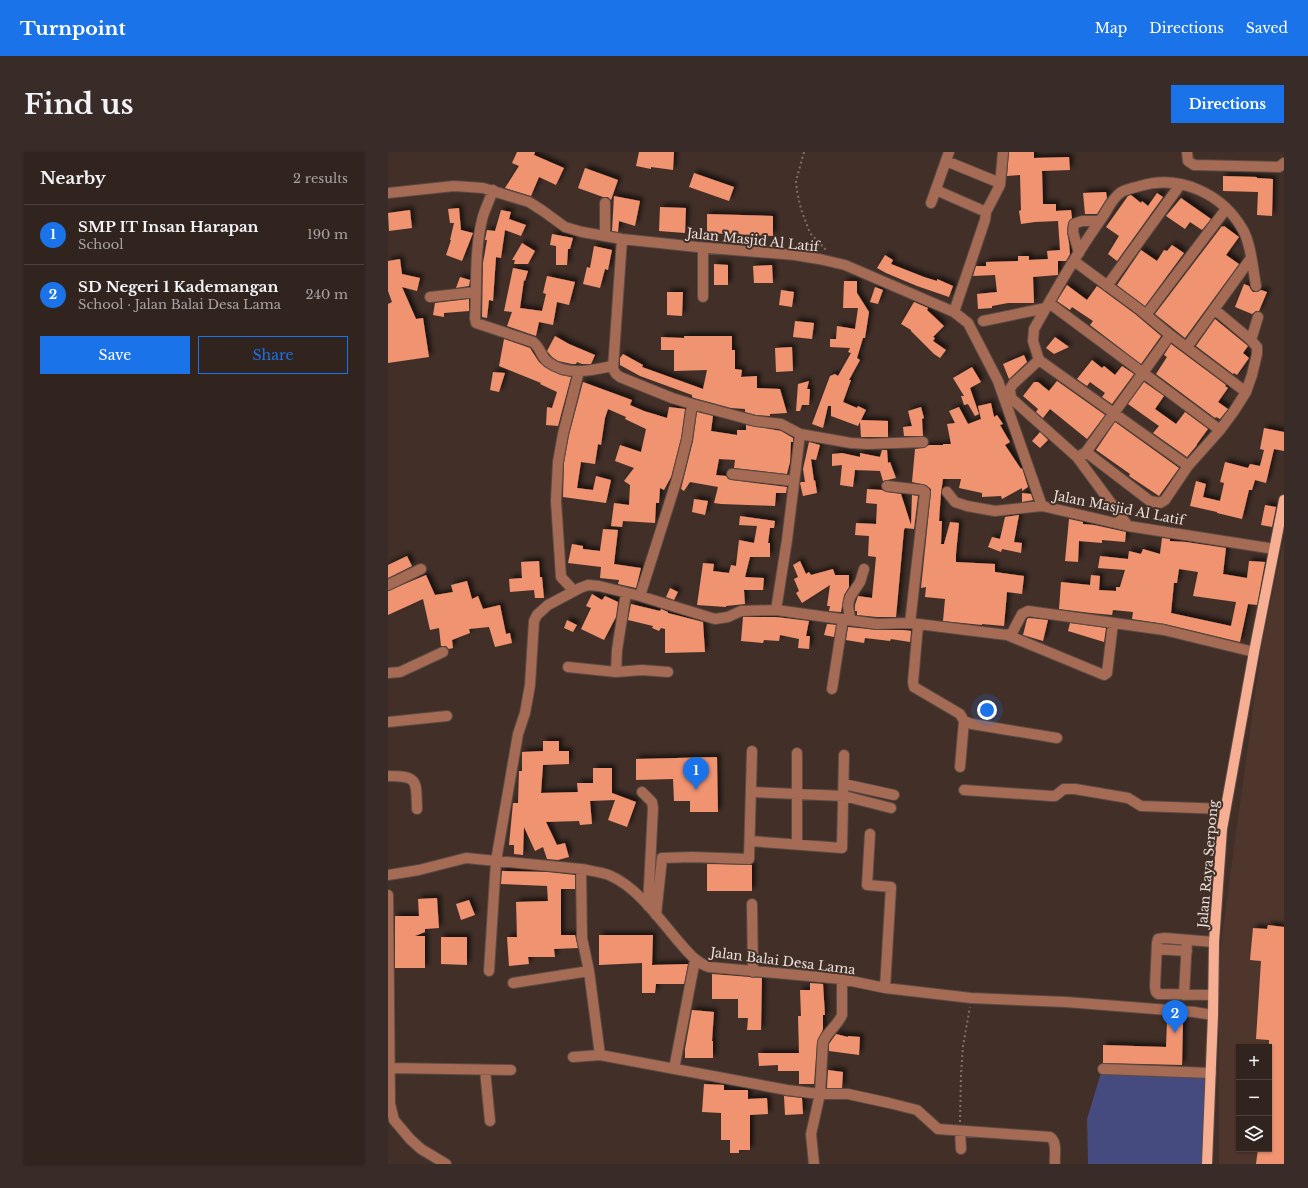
<!DOCTYPE html>
<html lang="en">
<head>
<meta charset="utf-8">
<style>
  :root { --surface:#31231e; --page:#392b27; --text:#f1f3f6; --muted:#a8a4a4; --line:#4c403c; --accent:#1a73e8 }
  body { margin:0; font-family:"Libre Baskerville",serif; background:var(--page); color:var(--text) }
  .controls { position:absolute; right:12px; bottom:12px; display:grid; overflow:hidden; border-radius:0px; box-shadow:0 1px 3px #0004 }
  .controls button { width:36px; height:36px; display:grid; place-items:center; padding:0; border:0; border-bottom:1px solid var(--line); background:var(--surface); color:var(--text); font:20px sans-serif }
  .you { position:absolute; left:599px; top:558px; width:14px; height:14px; margin:-10px; border:3px solid #fff; border-radius:50%; background:#1a73e8; box-shadow:0 0 0 6px #1a73e833 }
  .badge { display:grid; place-items:center; width:26px; height:26px; border-radius:50%; background:var(--accent); color:#fff; font-size:13px; font-weight:700 }
  .pin { position:absolute; translate:-50% -33px; filter:drop-shadow(0 1px 2px #0008) }
  .pin::after { content:''; position:absolute; top:21px; width:14px; height:12px; background:inherit; clip-path:polygon(0 0,100% 0,50% 100%) }
  .list { margin:0; padding:0; list-style:none }
  h2 { display:flex; justify-content:space-between; align-items:center; height:52px; margin:0; padding:0 16px; font-size:17px }
  h2 small { font-size:13px; font-weight:400; color:var(--muted) }
  .list li { display:grid; grid-template-columns:26px 1fr auto; gap:12px; align-items:center; box-sizing:border-box; height:60px; padding:0 16px; border-top:1px solid var(--line) }
  .list b { display:block; font-size:15px; white-space:nowrap }
  .list p { margin:0; font-size:13px; white-space:nowrap; color:var(--muted) }
  .list em { font-size:13px; font-style:normal; color:var(--muted) }
  .actions { display:flex; gap:8px; padding:12px 16px }
  .actions a { flex:1; padding:9px 0; border:1px solid var(--accent); border-radius:0px; text-align:center; font-size:14px; color:var(--accent) }
  .actions .main { background:var(--accent); color:#fff }
  .icon { flex:none; width:22px; height:22px; fill:none; stroke:currentColor; stroke-width:2; stroke-linecap:round; stroke-linejoin:round }
  .map { position:relative; flex:none; width:896px; height:1012px; overflow:hidden; border-radius:0px }
  header { display:flex; align-items:center; gap:24px; box-sizing:border-box; height:56px; padding:0 20px; background:var(--accent); color:#fff }
  header strong { font-size:19px }
  nav { display:flex; gap:22px; margin-inline-start:auto; font-size:14px }
  .intro { display:flex; align-items:center; justify-content:space-between; box-sizing:border-box; height:96px; padding:0 24px }
  h1 { margin:0; font-size:28px }
  .button { padding:10px 18px; border-radius:0px; background:var(--accent); color:#fff; font-size:14px; font-weight:700 }
  main { display:flex; gap:24px; padding:0 24px }
  aside { flex:1; background:var(--surface); border-radius:0px; box-shadow:0 1px 3px #0004 }
  .map>svg:first-child { display:block }
  .built { fill:#4f362d; fill-rule:evenodd }
  .green { fill:#454b7e }
  .building { fill:#f0936f; fill-rule:evenodd; filter:url(#shadow) }
  .lines { fill:none; stroke-linecap:round; stroke-linejoin:round }
  .minor-casing { stroke:#5c4b45; stroke-width:12 }
  .major-casing { stroke:#5c4b45; stroke-width:12 }
  .path { stroke:#80706a; stroke-width:2; stroke-dasharray:2 3; stroke-linecap:butt }
  .minor { stroke:#a56b54; stroke-width:10 }
  .major { stroke:#f7af93; stroke-width:10 }
  .labels { text-anchor:middle; dominant-baseline:central; stroke-width:4; stroke-linejoin:round; paint-order:stroke }
  .street-label { font-size:13px; fill:#ece0db; stroke:#412f28 }
</style>
</head>
<body>
<header>
<strong>Turnpoint</strong>
<nav><a>Map</a><a>Directions</a><a>Saved</a></nav>
</header>
<div class="intro"><h1>Find us</h1><a class="button">Directions</a></div>
<main>
<aside>
<h2>Nearby<small>2 results</small></h2>
<ul class="list">
<li><span class="badge">1</span><div><b>SMP IT Insan Harapan</b><p>School</p></div><em>190 m</em></li>
<li><span class="badge">2</span><div><b>SD Negeri 1 Kademangan</b><p>School · Jalan Balai Desa Lama</p></div><em>240 m</em></li>
</ul>
<div class="actions"><a class="main">Save</a><a>Share</a></div>
</aside>
<div class="map">
<svg width="896" height="1012" viewBox="0 0 896 1012">
  <defs>
    <filter id="shadow"><feDropShadow dx="3.5" dy="-3.5" stdDeviation="2" flood-color="#0009"/></filter>
  </defs>
  <rect width="100%" height="100%" fill="#412f28"/>
  <path class="built" d="M 896,388 L 896,1012 L 831,1012 L 831,806 L 874,492 ZM 851,895 L 881,895 L 881,997 L 851,997 Z"/>
  <path class="green" d="M 716,911 L 818,916 L 815,1012 L 700,1012 L 699,967 Z"/>
  <path class="building" d="M 129,0 L 147,0 L 146,3 L 176,16 L 168,33 L 151,25 L 143,44 L 117,36 L 131,14 L 124,11 Z
    M 251,0 L 286,0 L 285,18 L 263,15 L 263,17 L 248,14 Z
    M 621,0 L 646,0 L 646,6 L 681,5 L 682,18 L 654,19 L 655,52 L 668,52 L 668,59 L 683,58 L 684,66 L 680,71 L 679,80 L 681,91 L 682,102 L 678,109 L 670,109 L 670,123 L 645,125 L 646,151 L 620,151 L 604,154 L 604,156 L 590,157 L 589,142 L 609,140 L 607,123 L 585,124 L 588,114 L 598,114 L 598,110 L 630,109 L 630,104 L 641,104 L 641,108 L 660,107 L 659,99 L 672,98 L 670,69 L 647,70 L 633,72 L 631,59 L 633,58 L 632,23 L 619,24 Z
    M 197,16 L 230,28 L 223,48 L 220,45 L 215,45 L 190,36 Z
    M 306,21 L 346,35 L 341,49 L 301,35 Z
    M 835,24 L 869,25 L 869,26 L 885,27 L 884,64 L 869,63 L 870,40 L 835,39 Z
    M 718,40 L 719,46 L 709,62 L 697,62 L 695,41 Z
    M 769,41 L 775,45 L 729,109 L 720,102 L 731,84 L 718,75 L 740,44 L 743,43 L 753,51 L 754,49 L 760,54 Z
    M 226,44 L 252,49 L 247,74 L 231,69 L 230,80 L 224,79 Z
    M 793,46 L 823,67 L 814,78 L 802,70 L 797,77 L 778,64 Z
    M 272,55 L 298,56 L 297,81 L 271,79 Z
    M 71,56 L 73,78 L 85,81 L 74,109 L 58,103 L 63,88 L 62,88 L 66,71 L 62,71 L 60,57 Z
    M 22,58 L 24,76 L 1,79 L 0,61 Z
    M 113,58 L 123,60 L 121,67 L 138,73 L 133,84 L 117,78 L 113,106 L 108,105 L 105,149 L 101,148 L 99,166 L 94,165 L 95,111 L 99,88 L 97,88 L 99,78 L 107,79 Z
    M 319,62 L 385,64 L 385,84 L 319,81 Z
    M 834,74 L 835,75 L 836,74 L 851,85 L 838,103 L 851,112 L 797,186 L 767,162 Z
    M 164,82 L 185,86 L 182,97 L 180,97 L 179,113 L 168,113 L 168,94 L 162,93 Z
    M 134,91 L 147,99 L 140,112 L 126,112 L 127,108 L 124,108 Z
    M 784,93 L 796,101 L 757,154 L 729,133 L 753,98 L 769,109 L 776,98 L 779,99 Z
    M 206,94 L 224,98 L 220,118 L 217,117 L 212,136 L 195,132 L 199,115 L 202,116 Z
    M 497,103 L 505,108 L 503,112 L 536,125 L 549,129 L 549,127 L 565,134 L 561,145 L 529,134 L 498,121 L 489,116 Z
    M 12,107 L 14,122 L 32,126 L 29,139 L 14,135 L 28,167 L 35,166 L 41,205 L 0,211 L 0,152 L 4,150 L 0,139 L 0,109 Z
    M 326,112 L 340,113 L 340,133 L 326,133 Z
    M 384,113 L 385,131 L 366,131 L 365,114 Z
    M 125,116 L 140,119 L 137,129 L 136,128 L 132,156 L 154,159 L 158,142 L 155,141 L 159,124 L 187,130 L 181,153 L 169,150 L 165,173 L 151,170 L 148,184 L 119,174 L 124,160 L 116,159 Z
    M 72,125 L 82,128 L 81,134 L 68,136 Z
    M 456,129 L 469,129 L 469,141 L 481,160 L 477,186 L 475,186 L 469,206 L 472,208 L 461,228 L 463,228 L 455,250 L 469,256 L 470,254 L 478,258 L 473,268 L 500,269 L 500,285 L 473,285 L 472,270 L 470,274 L 443,264 L 443,254 L 440,254 L 435,276 L 424,272 L 442,224 L 447,222 L 450,224 L 463,201 L 460,200 L 462,196 L 442,195 L 442,187 L 448,187 L 449,174 L 467,177 L 470,156 L 455,156 Z
    M 856,132 L 861,134 L 863,138 L 865,140 L 869,140 L 873,138 L 879,140 L 871,159 L 868,159 L 864,162 L 847,155 Z
    M 679,133 L 699,148 L 709,134 L 747,162 L 773,184 L 753,212 L 702,173 L 705,169 L 684,155 L 682,158 L 669,149 Z
    M 487,135 L 495,138 L 490,152 L 482,150 Z
    M 393,138 L 406,140 L 404,155 L 391,153 Z
    M 279,140 L 295,140 L 294,164 L 279,163 Z
    M 81,147 L 81,159 L 56,161 L 56,165 L 45,163 L 47,151 Z
    M 526,150 L 540,156 L 539,158 L 556,174 L 545,185 L 547,186 L 545,189 L 558,198 L 552,206 L 546,202 L 523,179 L 523,178 L 513,172 Z
    M 827,167 L 860,194 L 855,201 L 861,206 L 849,223 L 846,221 L 845,222 L 808,194 Z
    M 407,169 L 426,171 L 424,187 L 405,185 Z
    M 167,184 L 181,192 L 207,203 L 203,212 L 194,212 L 189,210 L 188,212 L 184,212 L 170,209 L 164,205 L 159,199 Z
    M 296,184 L 344,184 L 344,198 L 347,198 L 347,217 L 354,218 L 353,225 L 369,224 L 369,236 L 392,237 L 399,261 L 382,262 L 382,264 L 368,263 L 357,260 L 357,257 L 343,256 L 306,246 L 304,245 L 304,243 L 252,224 L 232,213 L 232,206 L 235,202 L 255,213 L 254,215 L 315,237 L 319,218 L 286,219 L 286,198 L 273,198 L 273,185 L 296,186 Z
    M 667,185 L 681,195 L 666,202 L 658,196 Z
    M 116,187 L 142,196 L 151,210 L 157,215 L 173,223 L 183,225 L 170,274 L 158,273 L 159,255 L 164,256 L 169,240 L 152,232 L 153,231 L 111,214 Z
    M 783,192 L 838,233 L 837,234 L 840,236 L 830,250 L 840,257 L 832,267 L 828,265 L 827,266 L 768,222 L 779,205 L 776,203 Z
    M 404,195 L 405,219 L 388,220 L 387,196 Z
    M 636,203 L 639,210 L 621,227 L 615,212 Z
    M 704,208 L 714,216 L 716,214 L 727,223 L 734,214 L 746,222 L 724,252 L 714,245 L 717,241 L 702,230 L 699,234 L 689,227 Z
    M 584,215 L 593,230 L 582,236 L 591,262 L 587,264 L 580,252 L 576,253 L 573,244 L 576,244 L 565,226 Z
    M 105,220 L 117,221 L 111,240 L 102,238 Z
    M 421,229 L 419,237 L 422,237 L 421,253 L 414,253 L 412,259 L 408,259 L 410,232 Z
    M 669,229 L 717,263 L 699,287 L 662,257 L 655,266 L 648,260 L 650,257 L 635,244 L 646,230 L 650,230 L 661,239 Z
    M 195,230 L 244,248 L 242,253 L 256,259 L 279,266 L 281,255 L 297,257 L 293,286 L 283,325 L 276,338 L 272,336 L 271,351 L 268,351 L 267,371 L 235,369 L 234,375 L 223,374 L 226,351 L 241,353 L 242,333 L 236,329 L 246,316 L 227,309 L 232,293 L 253,300 L 258,277 L 237,267 L 238,265 L 220,257 L 217,266 L 213,293 L 210,292 L 207,312 L 193,310 L 189,336 L 205,338 L 208,324 L 223,328 L 218,351 L 175,345 L 176,311 L 181,283 Z
    M 756,230 L 776,244 L 767,257 L 788,272 L 797,260 L 820,277 L 809,292 L 809,293 L 799,305 L 765,281 L 771,274 L 740,252 Z
    M 603,251 L 606,265 L 609,263 L 615,272 L 612,273 L 622,290 L 617,293 L 633,317 L 634,316 L 640,335 L 634,339 L 634,336 L 614,347 L 613,344 L 594,345 L 594,341 L 571,336 L 573,327 L 555,327 L 553,341 L 551,369 L 554,369 L 553,392 L 556,392 L 562,370 L 571,371 L 568,402 L 568,410 L 607,412 L 607,420 L 636,424 L 634,442 L 619,440 L 616,474 L 594,472 L 594,473 L 555,469 L 557,447 L 537,445 L 538,435 L 533,436 L 543,340 L 543,337 L 538,333 L 524,330 L 527,297 L 536,296 L 541,293 L 555,293 L 555,292 L 563,292 L 559,272 L 567,271 L 561,259 L 571,255 L 580,272 L 593,267 L 590,254 Z
    M 533,255 L 536,266 L 534,267 L 535,284 L 516,284 L 515,275 L 524,274 L 520,259 Z
    M 309,260 L 325,264 L 323,279 L 349,283 L 349,278 L 358,278 L 358,273 L 393,279 L 405,286 L 405,290 L 403,290 L 402,310 L 399,322 L 346,316 L 347,308 L 331,307 L 328,323 L 338,324 L 340,327 L 343,328 L 399,335 L 398,341 L 388,341 L 387,354 L 333,352 L 326,351 L 330,335 L 302,330 L 296,339 L 293,337 L 305,289 Z
    M 727,270 L 791,316 L 771,344 L 741,324 L 742,322 L 708,298 Z
    M 876,276 L 896,280 L 896,299 L 886,297 L 878,331 L 867,328 L 864,338 L 861,338 L 854,367 L 829,361 L 829,360 L 802,354 L 808,329 L 818,332 L 815,345 L 832,349 L 836,331 L 832,330 L 837,310 L 860,316 L 862,312 L 872,314 L 876,298 L 872,297 Z
    M 652,280 L 660,288 L 652,296 L 644,289 Z
    M 421,290 L 432,293 L 428,308 L 423,307 L 426,329 L 427,328 L 429,341 L 415,344 L 412,331 L 413,330 L 417,330 L 415,317 Z
    M 494,298 L 499,298 L 500,311 L 502,310 L 508,326 L 495,329 L 492,319 L 467,318 L 465,335 L 452,333 L 454,313 L 444,314 L 444,302 L 454,301 L 472,305 L 472,301 L 492,305 Z
    M 479,337 L 494,338 L 498,340 L 513,342 L 523,373 L 524,343 L 530,344 L 526,377 L 517,376 L 516,378 L 508,465 L 489,465 L 469,463 L 469,459 L 467,459 L 467,453 L 470,444 L 484,446 L 488,405 L 480,404 L 481,384 L 467,383 L 468,371 L 488,372 L 489,352 L 478,351 Z
    M 634,341 L 643,342 L 645,348 L 634,350 Z
    M 306,347 L 320,349 L 317,363 L 304,360 Z
    M 877,353 L 888,355 L 884,375 L 873,373 Z
    M 631,363 L 626,390 L 634,391 L 633,401 L 614,397 L 613,400 L 600,395 L 604,385 L 612,387 L 617,365 Z
    M 352,364 L 387,369 L 386,376 L 382,376 L 380,391 L 382,391 L 382,405 L 362,405 L 357,425 L 376,426 L 375,438 L 356,438 L 357,452 L 338,454 L 338,455 L 309,453 L 315,411 L 326,412 L 325,419 L 341,421 L 343,413 L 348,414 L 351,388 L 366,391 L 369,374 L 351,373 Z
    M 681,367 L 695,370 L 695,372 L 706,373 L 738,380 L 737,390 L 714,388 L 714,391 L 691,389 L 690,410 L 677,409 Z
    M 215,377 L 230,378 L 226,412 L 253,416 L 248,436 L 230,432 L 231,428 L 212,426 L 213,415 L 180,411 L 184,392 L 195,394 L 195,397 L 212,399 Z
    M 774,386 L 782,387 L 782,389 L 798,390 L 838,396 L 835,422 L 859,426 L 861,409 L 877,410 L 869,453 L 860,452 L 852,490 L 777,472 L 744,467 L 745,460 L 725,458 L 724,463 L 703,461 L 671,457 L 673,430 L 702,433 L 703,423 L 712,424 L 711,438 L 728,439 L 728,435 L 732,435 L 737,418 L 710,416 L 712,404 L 740,407 L 741,399 L 753,402 L 755,397 L 772,402 ZM 791,417 L 810,420 L 805,444 L 848,450 L 843,474 L 783,461 L 786,431 L 789,431 Z
    M 19,404 L 24,414 L 0,426 L 0,413 Z
    M 151,409 L 152,425 L 154,425 L 156,446 L 147,446 L 146,438 L 122,440 L 121,427 L 134,426 L 133,410 Z
    M 412,409 L 418,422 L 421,420 L 423,423 L 445,417 L 447,423 L 461,423 L 461,435 L 456,443 L 453,460 L 441,459 L 442,454 L 439,454 L 442,433 L 414,451 L 408,441 L 411,439 L 406,427 L 410,425 L 405,413 Z
    M 38,423 L 47,443 L 65,440 L 63,433 L 79,429 L 84,447 L 90,444 L 95,457 L 112,453 L 118,482 L 122,481 L 124,491 L 107,495 L 101,475 L 81,477 L 82,481 L 64,488 L 65,496 L 61,497 L 58,494 L 53,494 L 51,476 L 42,478 L 35,447 L 0,463 L 0,439 Z
    M 282,436 L 290,440 L 286,448 L 278,445 Z
    M 204,442 L 214,448 L 217,444 L 230,450 L 228,465 L 216,488 L 193,477 L 203,456 L 198,454 Z
    M 243,452 L 272,459 L 273,457 L 280,460 L 280,461 L 315,470 L 317,500 L 277,501 L 277,477 L 273,476 L 271,479 L 264,476 L 265,474 L 240,468 Z
    M 355,465 L 388,465 L 421,469 L 418,484 L 422,484 L 421,497 L 410,496 L 411,487 L 392,483 L 391,489 L 376,488 L 375,491 L 353,489 Z
    M 641,466 L 660,468 L 655,489 L 635,483 L 639,467 Z
    M 179,468 L 189,473 L 185,480 L 176,476 Z
    M 682,471 L 718,476 L 716,490 L 680,479 Z
    M 439,472 L 448,473 L 446,485 L 436,483 Z
    M 460,475 L 489,478 L 515,478 L 523,479 L 522,490 L 503,487 L 502,489 L 477,486 L 476,491 L 458,488 Z
    M 155,589 L 171,589 L 171,599 L 181,599 L 181,612 L 155,613 L 153,641 L 190,640 L 189,631 L 205,631 L 205,616 L 224,616 L 224,641 L 248,650 L 239,675 L 220,668 L 227,648 L 202,649 L 204,672 L 192,673 L 191,669 L 158,670 L 169,693 L 177,691 L 181,705 L 170,708 L 159,707 L 155,695 L 147,699 L 136,675 L 135,703 L 126,702 L 126,693 L 121,693 L 125,651 L 130,651 L 131,619 L 134,619 L 134,600 L 155,599 Z
    M 329,605 L 330,660 L 302,660 L 302,649 L 286,649 L 285,627 L 248,628 L 248,607 Z
    M 319,712 L 364,713 L 364,739 L 319,739 Z
    M 114,719 L 159,720 L 187,723 L 187,737 L 173,737 L 173,783 L 187,783 L 190,796 L 166,797 L 167,805 L 140,805 L 141,812 L 121,814 L 119,785 L 129,785 L 128,750 L 160,749 L 159,734 L 113,732 Z
    M 49,746 L 51,776 L 37,777 L 37,780 L 27,784 L 37,784 L 37,816 L 7,816 L 7,764 L 31,764 L 30,747 Z
    M 81,748 L 87,763 L 73,768 L 68,752 Z
    M 880,773 L 896,775 L 896,1012 L 868,1012 L 870,997 L 881,997 L 881,888 L 868,887 L 873,809 L 862,808 L 865,776 L 879,777 Z
    M 211,783 L 265,783 L 264,813 L 300,812 L 296,832 L 268,832 L 267,841 L 254,841 L 254,811 L 211,813 Z
    M 53,785 L 79,785 L 79,813 L 53,812 Z
    M 324,822 L 374,826 L 373,878 L 359,878 L 360,866 L 350,866 L 350,847 L 324,847 Z
    M 422,831 L 435,832 L 437,863 L 435,863 L 435,877 L 429,890 L 426,932 L 411,932 L 411,919 L 390,919 L 390,913 L 371,914 L 370,901 L 411,901 L 410,864 L 413,864 L 412,838 L 422,838 Z
    M 304,858 L 326,860 L 324,889 L 325,889 L 325,906 L 297,906 L 297,897 Z
    M 779,869 L 795,870 L 794,913 L 715,911 L 715,893 L 778,895 Z
    M 448,882 L 460,885 L 460,884 L 472,885 L 471,903 L 441,899 L 441,892 Z
    M 440,918 L 455,920 L 454,936 L 439,936 Z
    M 316,932 L 336,933 L 336,938 L 360,938 L 360,947 L 379,946 L 380,962 L 362,963 L 362,998 L 351,998 L 351,1001 L 342,1001 L 342,988 L 333,988 L 333,961 L 314,960 Z
    M 396,944 L 414,946 L 415,962 L 397,963 Z"/>
  <g class="lines">
    <defs>
      <path id="minor" d="M 799,0 L 800,9 L 806,13 L 891,15 L 896,11
        M 558,9 L 607,29
        M 105,38 C 102,47 98,55 95,64 C 86,97 89,133 87,166 L 88,171 L 145,190 C 153,196 153,205 160,210 C 179,224 202,219 224,214
        M 548,38 L 598,60
        M 0,41 L 66,34 L 95,36 L 141,50 L 155,59 L 177,75 L 194,80 L 234,87 L 309,95 L 407,103 L 431,107 L 457,113 L 566,160 L 580,171 L 610,229 L 654,354 L 740,374 L 886,397
        M 217,51 L 217,84
        M 543,51 L 561,0
        M 234,87 L 225,217 L 228,222 L 232,225 L 284,246 L 304,252 L 299,287 L 289,327 L 252,444
        M 315,96 L 315,145
        M 691,101 L 685,80 L 686,72 L 694,69 L 711,69
        M 686,109 L 751,157 L 782,183 L 858,240
        M 719,134 L 792,33
        M 42,145 L 88,140
        M 661,151 L 832,278
        M 566,160 L 597,68 L 598,60 L 612,33 L 615,0
        M 758,163 L 838,57
        M 595,169 L 658,156
        M 863,188 L 870,165
        M 799,195 L 863,106
        M 651,208 L 800,314
        M 304,252 L 367,269 L 393,272 L 412,282 L 463,291 L 480,292 L 535,290
        M 698,300 L 762,349 L 772,351 L 777,348 L 800,314 L 832,278 L 846,259 L 858,240 L 864,223 L 869,202 L 869,195 L 863,188 L 826,157
        M 693,303 L 698,300 L 782,183
        M 344,322 L 406,329
        M 499,334 L 534,338 L 537,340 L 522,471
        M 559,340 L 567,350 L 579,354 L 607,359 L 654,354
        M 740,374 L 689,305 L 623,246 L 622,237 L 625,232 L 651,208 L 645,189 L 646,177 C 668,138 690,99 716,63 C 720,56 725,46 732,41 C 737,37 746,36 752,34 C 792,22 835,42 855,78 C 863,92 865,117 868,134
        M 0,433 L 33,417
        M 186,439 L 173,425 L 168,349 L 170,310 L 175,282 L 191,219
        M 238,441 L 229,498 L 228,520 L 254,518 L 280,520
        M 388,458 L 399,388 L 412,282
        M 462,467 L 460,453 L 462,445 L 472,430 L 476,417
        M 530,473 L 525,530 L 526,535 L 572,562 L 576,569 L 584,572 L 669,586
        M 619,483 L 716,523 L 719,521 L 725,471
        M 180,515 L 228,520
        M 0,521 L 12,520 L 55,500
        M 444,537 L 455,467
        M 0,570 L 59,564
        M 409,601 L 409,692
        M 572,615 L 576,569
        M 0,624 C 31,624 28,629 29,657
        M 456,632 L 506,643
        M 576,638 L 663,644 L 667,644 L 676,637 L 687,637 L 740,646 L 753,654 L 837,657
        M 254,640 L 264,650 L 265,656 L 260,754
        M 363,640 L 456,644 L 503,656
        M 482,682 L 479,733 L 503,735 L 497,836
        M 362,689 L 454,696 L 456,603
        M 193,717 L 194,786 L 201,819 L 212,903
        M 0,723 L 31,718 L 78,706 L 193,717 C 203,719 214,720 223,724 C 250,736 272,768 291,790 C 300,800 308,811 321,815 L 454,827 L 497,836 L 583,846 L 678,850 L 806,860 L 825,863
        M 0,743 L 2,952 L 6,968 L 22,987 L 33,997 L 58,1012
        M 364,752 L 365,820
        M 268,763 L 274,706 L 304,705 L 361,707 L 364,599
        M 769,797 L 799,799
        M 101,819 L 108,709 L 130,582 L 137,561 L 142,533 L 146,469 L 149,463 L 160,453 L 192,436 L 200,433 L 211,434 L 252,444 L 327,467 L 340,465 L 353,459 L 388,458 L 489,472 L 522,471 L 619,483 L 624,481 L 634,462 L 640,459 L 776,478 L 866,500
        M 125,831 L 201,819
        M 796,843 L 799,788
        M 825,843 L 770,842 L 768,840 L 767,835 L 769,791 L 770,787 L 777,786 L 826,790
        M 185,905 L 212,903 L 399,938 L 432,942 L 460,942 L 501,951 L 529,958 L 550,977 L 662,985 C 670,990 666,1004 667,1012
        M 1,916 L 123,918
        M 286,917 L 307,808
        M 715,917 L 823,921
        M 97,918 L 102,969
        M 572,979 L 573,997
        M 426,1012 L 423,982 L 432,942 L 435,890 C 439,880 450,873 454,863 L 454,827"/>
      <path id="major" d="M 819,1012 L 825,863 L 826,790 L 834,677 L 866,500 L 896,348"/>
    </defs>
    <use href="#minor" class="minor-casing"/>
    <use href="#major" class="major-casing"/>
    <path class="path" d="M 416,0 L 408,29 L 409,39 L 413,57 L 422,81 L 438,98
      M 572,970 L 573,922 L 575,894 L 582,855"/>
    <use href="#minor" class="minor"/>
    <use href="#major" class="major"/>
  </g>
  <g class="labels">
    <g class="street-label">
      <text transform="translate(365 88) rotate(6)">Jalan Masjid Al Latif</text>
      <text transform="translate(731 356) rotate(11)">Jalan Masjid Al Latif</text>
      <text transform="translate(820 712) rotate(-85)">Jalan Raya Serpong</text>
      <text transform="translate(395 809) rotate(7)">Jalan Balai Desa Lama</text>
    </g>
  </g>
</svg>
<div class="controls">
<button>+</button>
<button>−</button>
<button><svg class="icon" aria-label="layers" viewBox="0 0 24 24"><path d="M12 4l9 5-9 5-9-5zM3 14l9 5 9-5"/></svg></button>
</div>
<div class="you"></div>
<div class="pin badge" style="left:308px;top:638px">1</div>
<div class="pin badge" style="left:787px;top:881px">2</div>
</div>
</main>
</body>
</html>
